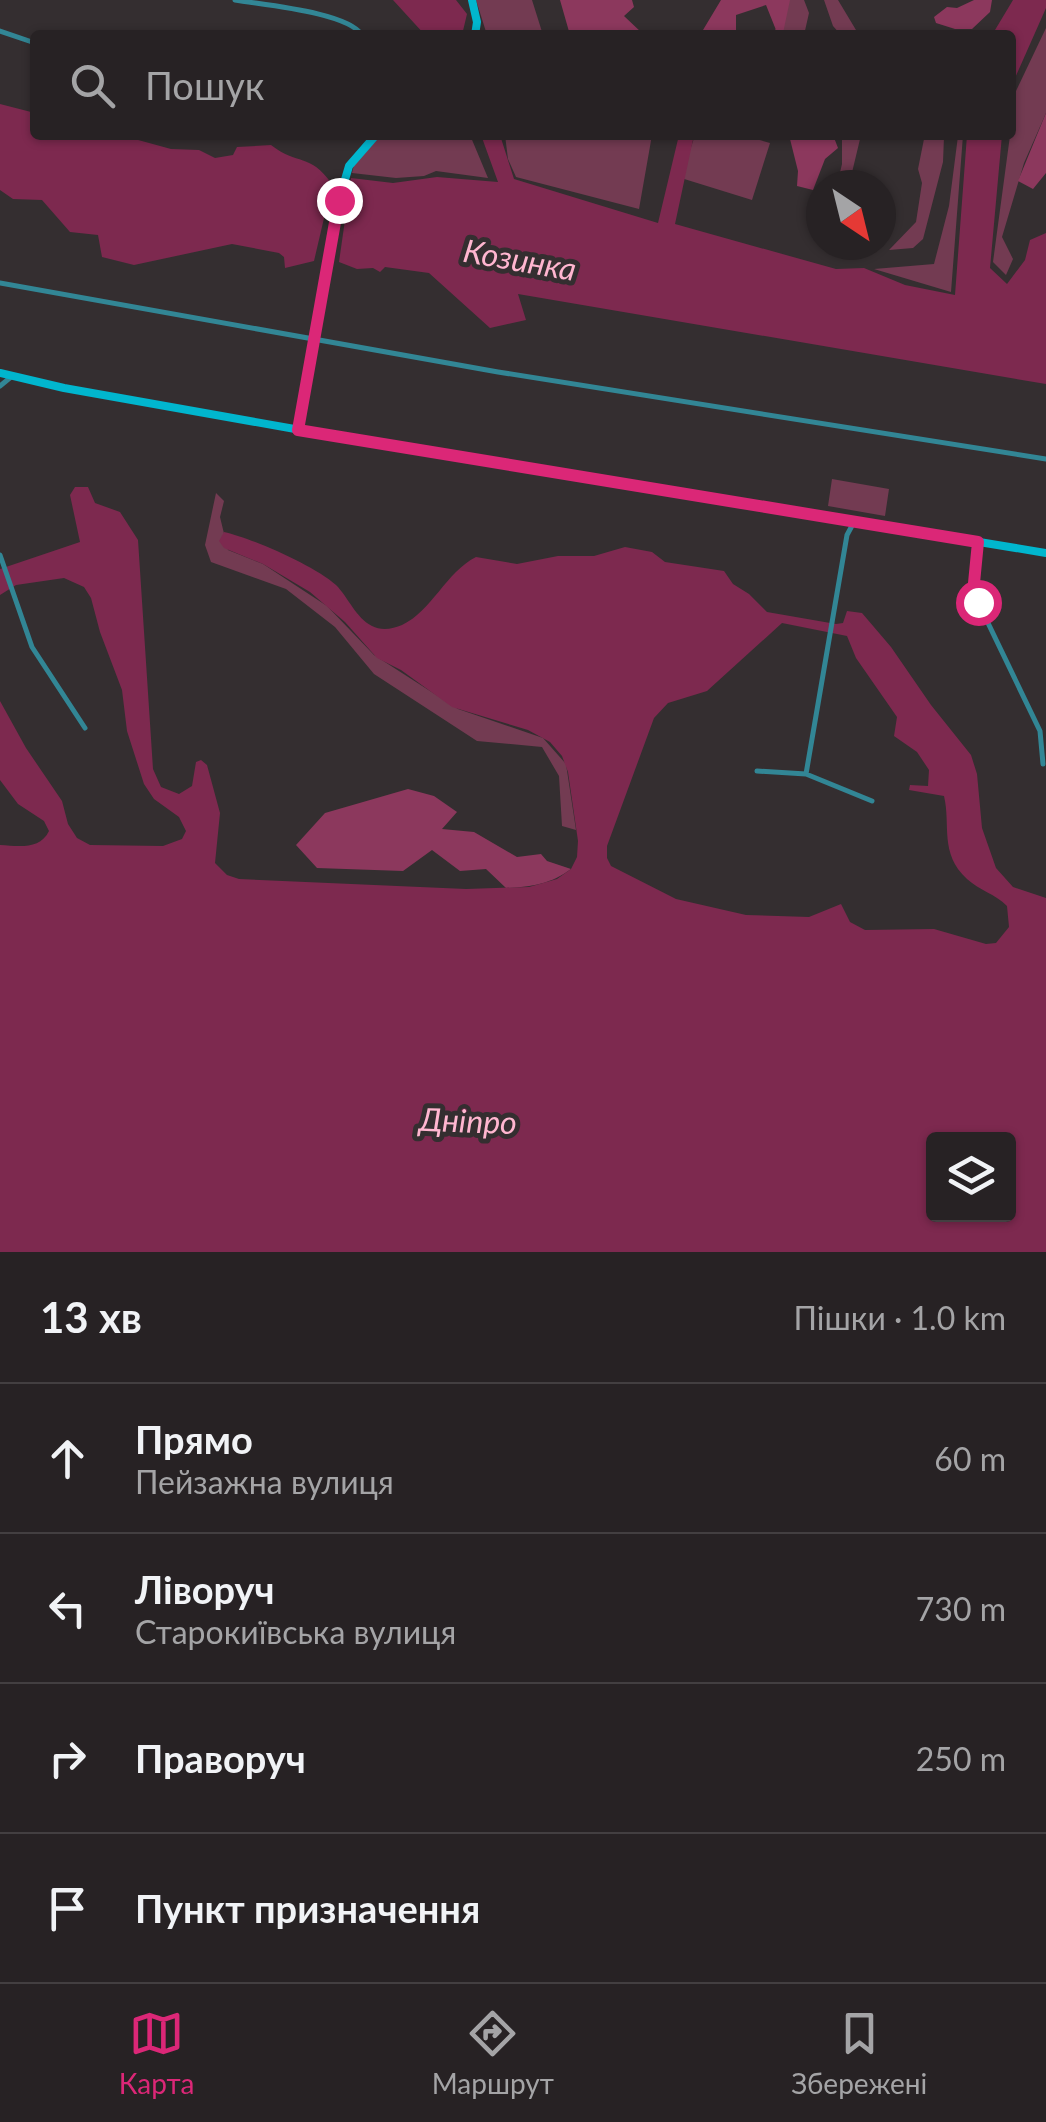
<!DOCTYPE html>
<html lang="uk">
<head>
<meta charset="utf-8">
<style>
  :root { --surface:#272224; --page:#2f2a2c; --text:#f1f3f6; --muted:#a4a4a6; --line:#433f41; --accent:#db2777 }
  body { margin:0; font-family:Lato,sans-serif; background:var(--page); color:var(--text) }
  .controls { position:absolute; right:30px; bottom:30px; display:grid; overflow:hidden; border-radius:10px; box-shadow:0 2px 8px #0004 }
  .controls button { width:90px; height:90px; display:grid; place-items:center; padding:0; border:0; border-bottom:2px solid var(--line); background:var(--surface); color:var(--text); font:50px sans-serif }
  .compass { position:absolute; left:806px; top:170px; width:90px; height:90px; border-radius:50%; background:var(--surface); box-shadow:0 2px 8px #0004; rotate:145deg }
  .stop { position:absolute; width:30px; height:30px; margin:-22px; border:8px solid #db2777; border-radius:50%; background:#fff }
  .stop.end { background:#db2777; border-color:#fff; box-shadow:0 2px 10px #0008 }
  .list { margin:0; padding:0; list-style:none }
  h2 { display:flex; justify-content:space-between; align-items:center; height:130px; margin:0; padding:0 40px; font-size:42px }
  h2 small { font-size:32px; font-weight:400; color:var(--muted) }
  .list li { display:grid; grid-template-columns:65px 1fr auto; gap:30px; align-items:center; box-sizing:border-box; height:150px; padding:0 40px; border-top:2px solid var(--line) }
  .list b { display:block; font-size:38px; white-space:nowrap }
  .list p { margin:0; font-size:32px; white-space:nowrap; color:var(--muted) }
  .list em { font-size:32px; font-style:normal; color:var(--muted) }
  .icon { flex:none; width:55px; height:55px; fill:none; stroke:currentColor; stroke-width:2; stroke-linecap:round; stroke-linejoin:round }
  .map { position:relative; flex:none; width:1046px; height:1252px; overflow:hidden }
  .search { position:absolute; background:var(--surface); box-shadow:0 2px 8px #0004; left:30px; right:30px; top:30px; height:110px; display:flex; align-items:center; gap:25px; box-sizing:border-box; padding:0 35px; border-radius:10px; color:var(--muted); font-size:38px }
  .sheet { height:730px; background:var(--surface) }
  nav { display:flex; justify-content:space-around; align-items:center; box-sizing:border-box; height:140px; border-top:2px solid var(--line); background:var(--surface); font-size:28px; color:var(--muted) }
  nav a { display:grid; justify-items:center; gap:5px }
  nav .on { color:var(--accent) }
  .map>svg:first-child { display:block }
  .green { fill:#733b52 }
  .forest { fill:#8c385d }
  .water { fill:#7d294f; fill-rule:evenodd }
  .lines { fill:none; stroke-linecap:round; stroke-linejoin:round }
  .street { stroke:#328695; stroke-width:5 }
  .secondary { stroke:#01b6ce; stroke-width:8 }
  .route { stroke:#db2777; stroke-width:12 }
  .labels { text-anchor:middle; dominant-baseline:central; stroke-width:10; stroke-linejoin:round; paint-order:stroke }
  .water-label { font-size:32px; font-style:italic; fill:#ffb6d0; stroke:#342e30 }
</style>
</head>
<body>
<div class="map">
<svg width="1046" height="1252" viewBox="0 0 1046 1252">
  <rect width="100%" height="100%" fill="#342e30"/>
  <path class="green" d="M 476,0 L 532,0 L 543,35 L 487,35 Z
    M 787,0 L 804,0 L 809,13 L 804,35 L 772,35 L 784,15 Z
    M 824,0 L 838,0 L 859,35 L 841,35 L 833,26 Z
    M 1046,28 L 1046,113 L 1024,163 L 1002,237 L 1013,259 L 1006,275 L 993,262 L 1016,91 Z
    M 381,135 L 470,135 L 488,178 L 436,171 L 424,176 L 396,178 L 352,173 L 354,165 Z
    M 505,135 L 652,135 L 639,209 L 516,177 L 508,159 Z
    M 695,135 L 743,135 L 770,143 L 752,200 L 681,178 Z
    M 842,135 L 861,135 L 849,185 L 837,185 L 842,164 Z
    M 922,135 L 944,137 L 943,162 L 923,239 L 913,248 L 889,250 L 916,222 L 922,183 L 918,169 L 924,139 Z
    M 963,135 L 951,292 L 874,269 L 934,264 L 949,206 L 958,136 Z
    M 832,479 L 889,489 L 885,516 L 828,506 Z
    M 216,493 L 224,501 L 220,517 L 228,550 L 263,564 L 327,606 L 374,655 L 458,709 L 543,738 L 566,764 L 576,830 L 562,826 L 559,776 L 542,747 L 477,741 L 374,674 L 335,627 L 286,589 L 211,562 L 205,545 Z"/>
  <path class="forest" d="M 560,0 L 632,0 L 634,7 L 624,16 L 642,33 L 570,35 Z
    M 721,0 L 790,0 L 783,33 L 778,35 L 766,5 L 736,15 L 736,35 L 700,35 Z
    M 974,0 L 992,0 L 990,12 L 972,29 L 955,29 L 936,23 L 934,17 L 947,7 L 957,8 Z
    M 1046,113 L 1046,173 L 1033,189 L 1018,181 Z
    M 789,135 L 833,135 L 838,148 L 825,159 L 813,190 L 797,186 L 798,171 Z
    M 408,789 L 434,796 L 457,812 L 442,829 L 474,832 L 517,857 L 541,854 L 547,861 L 571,869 C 551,884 531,887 506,888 L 486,869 L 460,871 L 432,850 L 403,871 L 317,868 L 296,845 L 325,813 Z"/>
  <path class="water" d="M 393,0 L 456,0 L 467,14 L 462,35 L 425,35 Z
    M 1013,0 L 1046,0 L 1046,8 L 1011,87 L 1011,35 L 992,35 Z
    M 0,104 L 35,113 L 35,135 L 120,135 L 171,149 L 199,150 L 215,158 L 233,155 L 237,147 L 271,145 C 298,166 309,152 332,184 L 314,261 L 285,268 L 284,257 L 279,253 L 232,244 L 134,265 L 102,257 L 98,235 L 70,232 L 42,200 L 13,199 L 0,190 Z
    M 481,135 L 500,135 L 514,179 L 658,223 L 679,135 L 694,135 L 675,224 L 836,269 L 864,268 L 905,285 L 955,295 L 967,135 L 1002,135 L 990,268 L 1007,284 L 1025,260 L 1030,240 L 1046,233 L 1046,384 L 518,294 L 526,320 L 490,328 L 429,273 L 385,267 L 380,272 L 373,268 L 357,269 L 339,262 L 351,178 L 393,183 L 437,177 L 498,182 Z
    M 75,487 L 88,487 L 95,503 L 120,512 L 138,540 L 153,769 L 161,787 L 179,794 L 192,786 L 196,762 L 201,760 L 207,765 L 220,813 L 215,863 L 227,875 L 239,879 L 466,889 L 529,887 L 557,879 L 571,869 L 577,857 L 578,841 L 568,772 L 562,756 L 550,742 L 528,730 L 452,707 L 401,670 L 377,658 L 345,622 L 310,592 L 263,564 L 224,548 L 219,541 L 224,532 C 254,539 313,565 336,585 C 348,597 356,618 372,626 C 381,631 393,629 402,625 C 432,611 446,572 476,557 L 517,564 L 558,556 L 594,556 L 625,547 L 652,552 L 665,562 L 724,571 L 733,584 L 749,594 L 767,612 L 836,624 L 843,623 L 847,611 L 862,613 L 891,647 L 931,705 L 971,755 L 977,774 L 982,828 L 996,868 L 1013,887 L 1046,898 L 1046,1252 L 0,1252 L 0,845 C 19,846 40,850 49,831 L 44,821 L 18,804 L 0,780 L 0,701 L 26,748 L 62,801 L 68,824 L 77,838 L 90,845 L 163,846 L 182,839 L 186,831 L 179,817 L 154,799 L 144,784 L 127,731 L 122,690 L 100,632 L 91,598 L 84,587 L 64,578 L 16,585 L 0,595 L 0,569 L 80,542 L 70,495 ZM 782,623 L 847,636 L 856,658 L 897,717 L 894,736 L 917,752 L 929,770 L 928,786 L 910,785 L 909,790 L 944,796 C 951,825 939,853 967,879 C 979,890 995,894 1007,906 L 1009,927 L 996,943 L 986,944 L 934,929 L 865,930 L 850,922 L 841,904 L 809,917 L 746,915 L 676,899 L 611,866 L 607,858 L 607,846 L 654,718 L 668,703 L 707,691 ZM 934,1140 L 1008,1140 L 1008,1214 L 934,1214 Z"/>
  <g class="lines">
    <path class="street" d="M 235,0 C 263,5 347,12 362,35
      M 0,31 L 35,43
      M 0,283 L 498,372 L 1046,459
      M 0,386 L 11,377
      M 978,543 L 975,596 L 1040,731 L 1043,764
      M 0,555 L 32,647 L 85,728
      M 757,771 L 806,774 L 847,535 L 854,522
      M 806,774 L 872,801"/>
    <path class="secondary" d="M 472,0 L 477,22 L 475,35
      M 0,373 L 64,388 L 340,437 L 1046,553
      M 298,430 L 339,200 L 349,166 L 376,135"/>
  </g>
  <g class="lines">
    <path class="route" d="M 339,200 L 298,430 L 978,542 L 974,583 L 978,602"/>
  </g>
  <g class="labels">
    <g class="water-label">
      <text transform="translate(520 259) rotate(10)">Козинка</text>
      <text transform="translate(468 1120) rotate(2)">Дніпро</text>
    </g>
  </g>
</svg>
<div class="controls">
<button><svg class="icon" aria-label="layers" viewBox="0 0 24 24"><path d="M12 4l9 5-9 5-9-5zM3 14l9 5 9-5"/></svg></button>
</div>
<svg class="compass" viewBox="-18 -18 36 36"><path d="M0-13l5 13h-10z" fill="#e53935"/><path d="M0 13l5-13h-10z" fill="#a4a4a6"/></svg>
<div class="stop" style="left:978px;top:602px"></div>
<div class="stop end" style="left:339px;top:200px"></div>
<div class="search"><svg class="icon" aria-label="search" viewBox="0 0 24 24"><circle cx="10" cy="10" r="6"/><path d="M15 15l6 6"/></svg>Пошук</div>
</div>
<section class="sheet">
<h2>13 хв<small>Пішки · 1.0 km</small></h2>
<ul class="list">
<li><svg class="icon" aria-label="ahead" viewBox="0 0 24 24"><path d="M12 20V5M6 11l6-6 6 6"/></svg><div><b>Прямо</b><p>Пейзажна вулиця</p></div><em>60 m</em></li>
<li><svg class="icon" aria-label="left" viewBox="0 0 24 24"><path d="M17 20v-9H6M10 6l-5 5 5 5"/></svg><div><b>Ліворуч</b><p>Старокиївська вулиця</p></div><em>730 m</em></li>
<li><svg class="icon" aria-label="right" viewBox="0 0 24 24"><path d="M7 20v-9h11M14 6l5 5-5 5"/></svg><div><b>Праворуч</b></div><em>250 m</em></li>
<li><svg class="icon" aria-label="arrive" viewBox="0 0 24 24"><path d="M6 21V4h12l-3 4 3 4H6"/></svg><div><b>Пункт призначення</b></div></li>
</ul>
</section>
<nav>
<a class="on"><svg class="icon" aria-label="map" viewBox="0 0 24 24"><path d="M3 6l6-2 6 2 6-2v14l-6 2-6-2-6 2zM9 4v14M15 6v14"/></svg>Карта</a>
<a><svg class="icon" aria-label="directions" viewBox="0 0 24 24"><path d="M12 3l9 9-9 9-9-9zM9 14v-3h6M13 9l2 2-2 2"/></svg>Маршрут</a>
<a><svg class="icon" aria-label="saved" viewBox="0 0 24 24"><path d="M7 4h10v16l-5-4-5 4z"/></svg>Збережені</a>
</nav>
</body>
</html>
